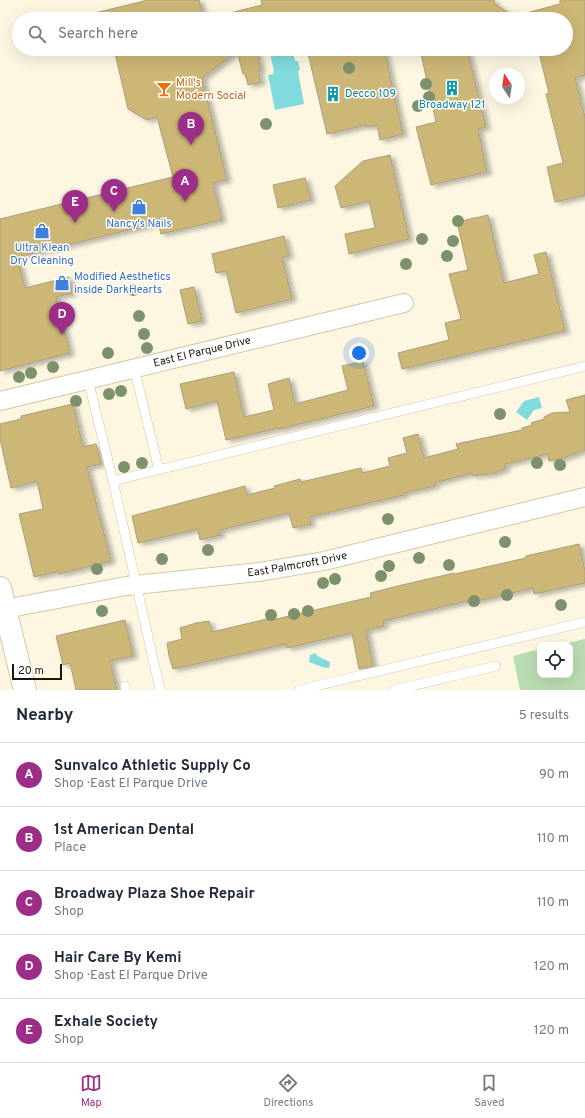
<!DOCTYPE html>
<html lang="en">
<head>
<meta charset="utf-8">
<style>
  :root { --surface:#fff; --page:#f6f6f7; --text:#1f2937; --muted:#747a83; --line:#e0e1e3; --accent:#9e2c89 }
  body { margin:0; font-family:Overpass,sans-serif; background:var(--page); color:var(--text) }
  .controls { position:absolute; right:12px; bottom:12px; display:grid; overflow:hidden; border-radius:8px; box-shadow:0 4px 16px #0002 }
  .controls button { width:36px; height:36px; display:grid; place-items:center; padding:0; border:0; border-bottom:1px solid var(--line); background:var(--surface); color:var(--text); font:20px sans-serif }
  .compass { position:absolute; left:489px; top:68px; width:36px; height:36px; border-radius:50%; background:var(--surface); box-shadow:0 4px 16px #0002; rotate:347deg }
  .scale { position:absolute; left:12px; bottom:10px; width:50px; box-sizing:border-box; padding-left:4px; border:2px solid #1a160a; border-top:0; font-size:11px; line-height:14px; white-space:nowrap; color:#1a160a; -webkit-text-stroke:3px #fff; paint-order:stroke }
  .you { position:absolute; left:359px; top:353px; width:14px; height:14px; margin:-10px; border:3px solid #fff; border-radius:50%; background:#1a73e8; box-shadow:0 0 0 6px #1a73e833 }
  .badge { display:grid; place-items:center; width:26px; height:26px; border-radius:50%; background:var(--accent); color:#fff; font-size:13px; font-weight:700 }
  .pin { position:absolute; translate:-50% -33px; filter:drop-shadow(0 1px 2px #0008) }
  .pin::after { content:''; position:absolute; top:21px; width:14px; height:12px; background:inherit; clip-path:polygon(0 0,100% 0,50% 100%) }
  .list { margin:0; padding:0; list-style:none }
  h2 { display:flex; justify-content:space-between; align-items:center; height:52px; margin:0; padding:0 16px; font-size:17px }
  h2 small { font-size:13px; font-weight:400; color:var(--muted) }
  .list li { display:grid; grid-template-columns:26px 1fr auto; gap:12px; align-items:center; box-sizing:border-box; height:64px; padding:0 16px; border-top:1px solid var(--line) }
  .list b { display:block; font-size:15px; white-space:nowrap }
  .list p { margin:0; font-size:13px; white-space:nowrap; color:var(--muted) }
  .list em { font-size:13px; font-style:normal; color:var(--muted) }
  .icon { flex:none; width:22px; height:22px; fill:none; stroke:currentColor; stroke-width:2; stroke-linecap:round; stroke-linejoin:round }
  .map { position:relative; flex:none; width:585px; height:690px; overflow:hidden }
  .search { position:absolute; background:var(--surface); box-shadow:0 4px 16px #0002; left:12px; right:12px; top:12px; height:44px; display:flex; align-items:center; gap:10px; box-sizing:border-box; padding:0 14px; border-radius:22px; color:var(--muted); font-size:15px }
  .sheet { height:372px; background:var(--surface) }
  nav { display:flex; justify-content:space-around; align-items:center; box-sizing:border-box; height:56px; border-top:1px solid var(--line); background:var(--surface); font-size:11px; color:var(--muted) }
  nav a { display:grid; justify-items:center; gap:2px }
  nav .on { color:var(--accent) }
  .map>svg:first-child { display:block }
  .green { fill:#badcb3 }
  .water { fill:#81dbdd }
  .building { fill:#cdb777; stroke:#a99e7e; filter:url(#shadow) }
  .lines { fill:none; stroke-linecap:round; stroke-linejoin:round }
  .lane-casing { stroke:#d3c8a7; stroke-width:10 }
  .street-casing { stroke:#d3c8a7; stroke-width:20 }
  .secondary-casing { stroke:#d3c8a7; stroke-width:24 }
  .lane { stroke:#fff; stroke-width:9 }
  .street { stroke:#fff; stroke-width:18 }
  .secondary { stroke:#fff; stroke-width:22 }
  .tree { fill:#7d926c }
  .labels { text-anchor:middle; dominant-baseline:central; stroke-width:3; stroke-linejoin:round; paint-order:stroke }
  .food-label { font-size:11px; fill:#c56008; stroke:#fff; text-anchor:start }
  .culture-label { font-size:11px; fill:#0d838f; stroke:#fff; text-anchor:start }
  .shop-label { font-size:11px; fill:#366cbe; stroke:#fff }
  .street-label { font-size:11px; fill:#1a160a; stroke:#fff }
</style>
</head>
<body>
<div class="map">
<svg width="585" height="690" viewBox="0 0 585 690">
  <defs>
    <filter id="shadow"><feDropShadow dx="4.5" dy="2.5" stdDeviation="2" flood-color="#0004"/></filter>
  </defs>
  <rect width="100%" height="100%" fill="#fdf7e2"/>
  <path class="green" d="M 585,639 L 585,690 L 520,690 L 513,656 L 540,649 L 540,675 L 570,675 L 570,645 L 559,645 Z"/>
  <path class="water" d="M 269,49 L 292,49 L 295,61 L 298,61 L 300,70 L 298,71 L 304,104 L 275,110 L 268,75 L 273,74 L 274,71 Z
    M 539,397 L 542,408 L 534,410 L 527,420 L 516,412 L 524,401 Z
    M 316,653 L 317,656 L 330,662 L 329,668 L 325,668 L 309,662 L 310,655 Z"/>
  <path class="building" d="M 148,0 L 199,0 L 204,19 L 92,19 L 91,14 Z
    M 261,0 L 494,0 L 495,4 L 518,19 L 227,19 L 226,14 L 262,5 Z
    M 560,0 L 585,0 L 585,75 L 575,78 L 585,117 L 585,195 L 555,202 L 547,167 L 563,163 L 546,94 L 549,93 L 538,49 L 566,49 L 566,19 L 520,19 L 519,15 L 560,4 Z
    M 114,49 L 256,49 L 261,70 L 258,70 L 261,82 L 248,85 L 245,74 L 243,74 L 237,51 L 202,78 L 227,180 L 213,183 L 222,220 L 161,234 L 158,223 L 17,257 L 25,288 L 69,277 L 72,293 L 56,297 L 70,353 L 0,371 L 0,219 L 173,177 L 157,117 L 147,120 L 128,109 Z
    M 307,49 L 384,49 L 403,134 L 380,140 L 377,125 L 366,127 L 366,125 L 327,134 Z
    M 420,49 L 467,49 L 486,127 L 478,129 L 487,172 L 431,185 L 416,127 L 436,122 Z
    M 390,155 L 409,239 L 349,254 L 345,234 L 375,228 L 369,201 L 341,208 L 335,186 L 363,161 Z
    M 305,178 L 311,200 L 278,208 L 273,185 Z
    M 488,215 L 504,283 L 539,274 L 534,255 L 546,252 L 565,331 L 402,369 L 398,353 L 449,340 L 445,323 L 461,319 L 449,274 L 468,270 L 457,222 Z
    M 284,236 L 289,256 L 282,257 L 292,299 L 236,313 L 226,271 L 216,273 L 212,254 Z
    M 194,287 L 202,321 L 188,324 L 180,290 Z
    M 363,361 L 374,406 L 279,429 L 279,428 L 226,440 L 217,401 L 186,409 L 180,384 L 234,372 L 244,417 L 274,410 L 268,384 L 289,378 L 295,404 L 348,390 L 342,366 Z
    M 585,395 L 585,450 L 560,459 L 549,461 L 548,454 L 505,464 L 505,469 L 494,473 L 482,475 L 482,474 L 473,476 L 472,473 L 434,483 L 435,486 L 404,493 L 404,495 L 309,517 L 311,524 L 293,528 L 289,513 L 220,530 L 220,535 L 200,540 L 198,529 L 138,543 L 132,516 L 245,486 L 247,495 L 275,488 L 274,486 L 300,479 L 301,482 L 361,468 L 362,473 L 390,466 L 388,458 L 407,453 L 403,438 L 418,434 L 424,458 L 458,449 L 456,444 L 522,430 L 522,428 L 532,425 L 531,423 L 544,419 L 544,417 L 552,413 L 570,412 L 566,400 Z
    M 73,404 L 83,447 L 96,444 L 101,464 L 87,467 L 111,561 L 59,574 L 59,571 L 34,577 L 19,514 L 43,509 L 37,481 L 11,488 L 0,439 L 0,424 L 21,419 L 21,416 Z
    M 579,544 L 585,571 L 585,583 L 534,594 L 533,588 L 468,603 L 467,601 L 383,621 L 384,626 L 366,630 L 373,666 L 359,669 L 352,633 L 287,648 L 286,644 L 173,669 L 169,656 L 167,643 L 182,639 L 180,628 L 196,623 L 209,621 L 212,632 L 271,618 L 272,620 L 371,597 L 370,593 L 402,585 L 454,573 L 455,574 L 526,558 L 526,556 Z
    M 125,620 L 133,656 L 110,661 L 117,690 L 76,690 L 70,663 L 63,665 L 56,636 Z"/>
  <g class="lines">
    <defs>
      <path id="lane" d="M 134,368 L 159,470
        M 88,380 L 113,481
        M 125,686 L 126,690
        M 160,690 L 113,481 L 585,366
        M 299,690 L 585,622
        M 394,690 L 496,666"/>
      <g id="street">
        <path id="s1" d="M 0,401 L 404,303"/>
        <path id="s2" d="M 0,610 L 126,586 L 259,572 L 324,561 L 585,497"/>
      </g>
      <path id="secondary" d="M 0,588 L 25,690"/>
    </defs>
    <use href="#lane" class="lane-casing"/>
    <use href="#street" class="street-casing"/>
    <use href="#secondary" class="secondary-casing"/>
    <use href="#lane" class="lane"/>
    <use href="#street" class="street"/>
    <use href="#secondary" class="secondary"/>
  </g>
  <g class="tree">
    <circle cx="349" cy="68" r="6"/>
    <circle cx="426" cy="84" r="6"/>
    <circle cx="429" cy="97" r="6"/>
    <circle cx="418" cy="106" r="6"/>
    <circle cx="266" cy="124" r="6"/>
    <circle cx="458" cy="221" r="6"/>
    <circle cx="422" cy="239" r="6"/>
    <circle cx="453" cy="241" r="6"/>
    <circle cx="447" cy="256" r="6"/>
    <circle cx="406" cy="264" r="6"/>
    <circle cx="133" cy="290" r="6"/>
    <circle cx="139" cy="316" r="6"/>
    <circle cx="144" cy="334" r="6"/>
    <circle cx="147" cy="348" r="6"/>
    <circle cx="108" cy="353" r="6"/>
    <circle cx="53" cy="367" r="6"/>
    <circle cx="31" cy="373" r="6"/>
    <circle cx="19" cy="377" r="6"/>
    <circle cx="121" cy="391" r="6"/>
    <circle cx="109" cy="394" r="6"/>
    <circle cx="76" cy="401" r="6"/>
    <circle cx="500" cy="414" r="6"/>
    <circle cx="142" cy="463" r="6"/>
    <circle cx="537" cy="463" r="6"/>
    <circle cx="560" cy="465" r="6"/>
    <circle cx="124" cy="467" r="6"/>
    <circle cx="388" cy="519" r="6"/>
    <circle cx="505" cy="542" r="6"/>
    <circle cx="208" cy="550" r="6"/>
    <circle cx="419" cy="558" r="6"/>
    <circle cx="162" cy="559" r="6"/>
    <circle cx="449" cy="565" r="6"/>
    <circle cx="389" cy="566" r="6"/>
    <circle cx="97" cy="569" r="6"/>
    <circle cx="381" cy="576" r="6"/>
    <circle cx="335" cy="579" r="6"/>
    <circle cx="323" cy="583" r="6"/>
    <circle cx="507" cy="595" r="6"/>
    <circle cx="474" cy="601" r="6"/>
    <circle cx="561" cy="605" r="6"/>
    <circle cx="102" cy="611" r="6"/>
    <circle cx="308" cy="611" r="6"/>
    <circle cx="294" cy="614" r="6"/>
    <circle cx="271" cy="615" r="6"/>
  </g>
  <defs>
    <symbol id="building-bare" viewBox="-9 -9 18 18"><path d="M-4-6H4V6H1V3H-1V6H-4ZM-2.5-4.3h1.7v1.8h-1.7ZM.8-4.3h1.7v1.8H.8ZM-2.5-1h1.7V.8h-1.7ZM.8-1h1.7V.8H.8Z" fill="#0f9aa8" stroke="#fff" stroke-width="2.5" paint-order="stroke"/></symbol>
    <symbol id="bar-bare" viewBox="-9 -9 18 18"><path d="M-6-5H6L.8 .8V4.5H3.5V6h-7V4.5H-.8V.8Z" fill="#e8710a" stroke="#fff" stroke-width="2.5" paint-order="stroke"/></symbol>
    <symbol id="shop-bare" viewBox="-9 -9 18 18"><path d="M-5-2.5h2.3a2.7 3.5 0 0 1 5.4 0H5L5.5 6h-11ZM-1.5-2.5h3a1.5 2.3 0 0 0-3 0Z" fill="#3f7fe0" stroke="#fff" stroke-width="2.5" paint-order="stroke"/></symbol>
  </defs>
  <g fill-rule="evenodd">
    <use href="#building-bare" x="441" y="77" width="22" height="22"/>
    <use href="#bar-bare" x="153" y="78" width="22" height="22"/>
    <use href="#building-bare" x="322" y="83" width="22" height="22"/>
    <use href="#shop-bare" x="128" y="196" width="22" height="22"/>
    <use href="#shop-bare" x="31" y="220" width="22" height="22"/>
    <use href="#shop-bare" x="51" y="272" width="22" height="22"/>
  </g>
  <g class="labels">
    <g class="food-label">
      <text x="176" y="83">Mill's<tspan x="176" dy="13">Modern Social</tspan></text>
    </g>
    <g class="culture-label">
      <text x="345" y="94">Decco 109</text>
      <text x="452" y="105" text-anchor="middle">Broadway 121</text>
    </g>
    <g class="shop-label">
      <text x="139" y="224">Nancy's Nails</text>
      <text x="42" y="248">Ultra Klean<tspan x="42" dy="13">Dry Cleaning</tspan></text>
      <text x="74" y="277" text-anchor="start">Modified Aesthetics<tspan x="74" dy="13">inside DarkHearts</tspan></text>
    </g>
    <g class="street-label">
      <text stroke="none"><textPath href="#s1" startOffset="208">East El Parque Drive</textPath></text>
      <text stroke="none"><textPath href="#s2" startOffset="301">East Palmcroft Drive</textPath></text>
    </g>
  </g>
</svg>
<div class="controls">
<button><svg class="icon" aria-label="locate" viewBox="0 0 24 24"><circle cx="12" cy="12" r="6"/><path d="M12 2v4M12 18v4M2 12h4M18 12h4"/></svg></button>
</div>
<svg class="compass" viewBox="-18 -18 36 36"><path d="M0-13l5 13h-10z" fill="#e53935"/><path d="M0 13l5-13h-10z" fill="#747a83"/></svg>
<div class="scale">20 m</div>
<div class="you"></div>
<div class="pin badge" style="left:185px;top:202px">A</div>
<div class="pin badge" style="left:191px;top:145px">B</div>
<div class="pin badge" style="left:114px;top:212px">C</div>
<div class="pin badge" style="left:62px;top:335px">D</div>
<div class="pin badge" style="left:75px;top:223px">E</div>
<div class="search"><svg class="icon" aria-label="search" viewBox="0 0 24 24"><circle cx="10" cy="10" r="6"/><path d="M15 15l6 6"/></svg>Search here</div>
</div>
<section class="sheet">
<h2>Nearby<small>5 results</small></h2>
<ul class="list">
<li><span class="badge">A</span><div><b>Sunvalco Athletic Supply Co</b><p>Shop · East El Parque Drive</p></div><em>90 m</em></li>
<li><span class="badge">B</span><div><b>1st American Dental</b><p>Place</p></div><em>110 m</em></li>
<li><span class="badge">C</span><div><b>Broadway Plaza Shoe Repair</b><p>Shop</p></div><em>110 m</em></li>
<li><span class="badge">D</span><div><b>Hair Care By Kemi</b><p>Shop · East El Parque Drive</p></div><em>120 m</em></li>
<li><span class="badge">E</span><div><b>Exhale Society</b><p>Shop</p></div><em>120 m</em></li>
</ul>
</section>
<nav>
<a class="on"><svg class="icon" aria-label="map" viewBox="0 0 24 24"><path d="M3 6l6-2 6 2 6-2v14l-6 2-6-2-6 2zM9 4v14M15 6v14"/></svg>Map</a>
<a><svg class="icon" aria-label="directions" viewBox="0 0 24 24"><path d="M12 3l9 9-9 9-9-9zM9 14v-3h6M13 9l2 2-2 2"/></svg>Directions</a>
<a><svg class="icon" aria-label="saved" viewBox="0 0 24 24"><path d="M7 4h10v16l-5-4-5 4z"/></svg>Saved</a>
</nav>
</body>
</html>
